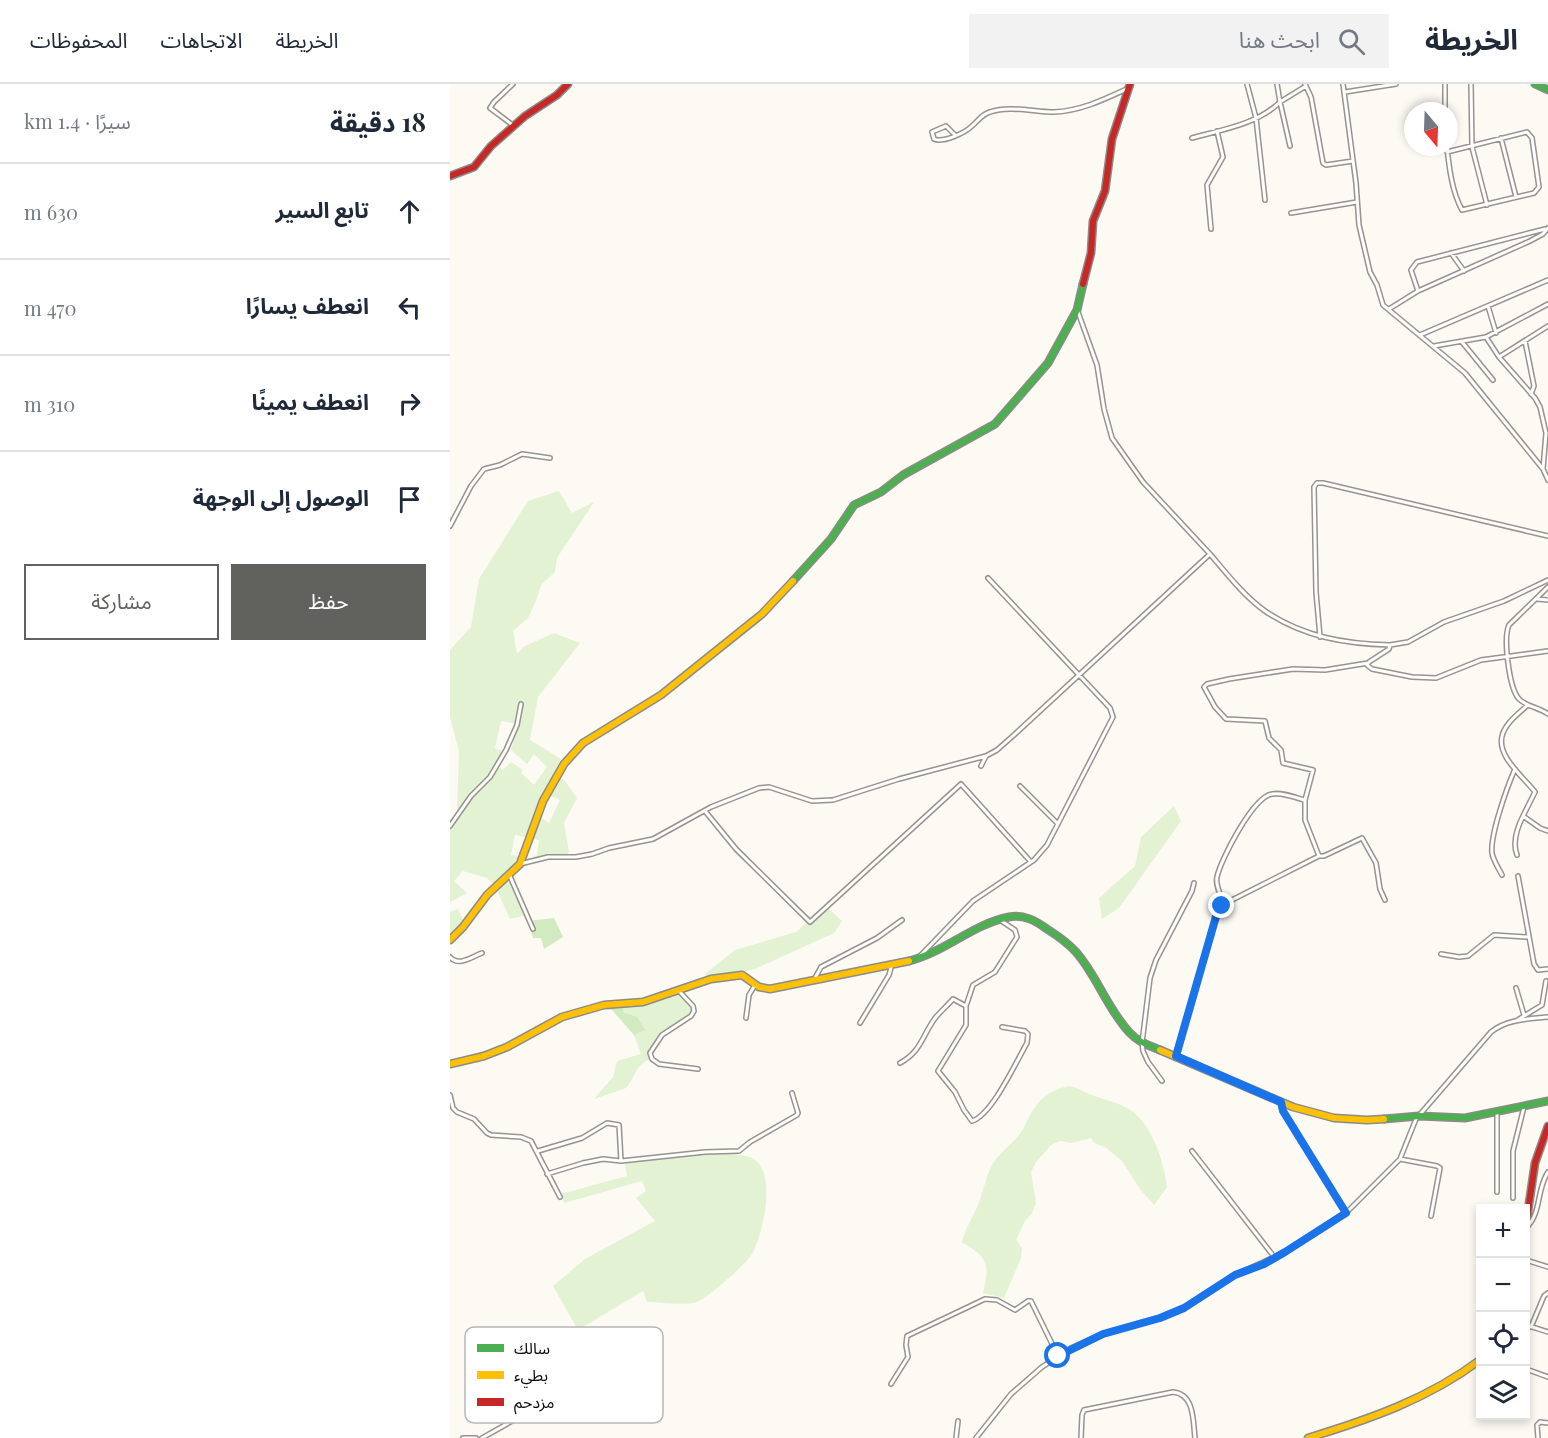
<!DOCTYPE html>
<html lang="ar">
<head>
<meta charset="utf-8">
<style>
  :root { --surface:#fff; --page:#f2f2f3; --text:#1f2937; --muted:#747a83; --line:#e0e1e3; --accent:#61615e }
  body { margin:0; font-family:"Playfair Display","Noto Sans Arabic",serif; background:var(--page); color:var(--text); direction:rtl }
  .controls { position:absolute; right:18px; bottom:18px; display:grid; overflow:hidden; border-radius:0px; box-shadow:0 3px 9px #0003 }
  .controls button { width:54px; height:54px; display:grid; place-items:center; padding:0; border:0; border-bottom:2px solid var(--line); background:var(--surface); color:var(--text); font:30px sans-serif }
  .compass { position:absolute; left:954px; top:18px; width:54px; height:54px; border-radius:50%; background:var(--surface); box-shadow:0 3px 9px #0003; rotate:161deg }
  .stop { position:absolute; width:18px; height:18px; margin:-14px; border:4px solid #1a73e8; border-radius:50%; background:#fff }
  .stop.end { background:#1a73e8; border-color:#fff; box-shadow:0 2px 6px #0008 }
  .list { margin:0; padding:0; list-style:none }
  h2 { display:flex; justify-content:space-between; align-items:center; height:78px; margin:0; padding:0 24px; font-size:26px }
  h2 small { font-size:20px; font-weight:400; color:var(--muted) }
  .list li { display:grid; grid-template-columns:39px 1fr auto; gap:18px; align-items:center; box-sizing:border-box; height:96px; padding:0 24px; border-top:2px solid var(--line) }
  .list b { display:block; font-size:22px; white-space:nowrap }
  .list em { font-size:20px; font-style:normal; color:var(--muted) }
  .actions { display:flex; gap:12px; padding:18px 24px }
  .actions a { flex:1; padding:14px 0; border:2px solid var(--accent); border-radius:0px; text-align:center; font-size:21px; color:var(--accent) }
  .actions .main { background:var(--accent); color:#fff }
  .icon { flex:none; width:33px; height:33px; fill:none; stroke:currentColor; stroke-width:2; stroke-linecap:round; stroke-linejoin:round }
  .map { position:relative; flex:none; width:1098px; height:1354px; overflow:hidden; direction:ltr }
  header { display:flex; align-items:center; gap:36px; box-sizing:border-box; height:84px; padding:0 30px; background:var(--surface); border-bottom:2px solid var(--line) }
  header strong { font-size:28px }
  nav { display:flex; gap:33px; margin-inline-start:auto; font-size:21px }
  .search { width:420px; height:54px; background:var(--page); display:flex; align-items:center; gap:15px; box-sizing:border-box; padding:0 21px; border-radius:0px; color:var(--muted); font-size:22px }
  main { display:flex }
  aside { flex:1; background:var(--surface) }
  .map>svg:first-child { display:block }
  .green { fill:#e2f2d2; fill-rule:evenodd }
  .forest { fill:#d1eabf }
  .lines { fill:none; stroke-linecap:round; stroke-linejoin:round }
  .street-casing { stroke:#959491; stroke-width:6 }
  .fast-casing { stroke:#8c8b87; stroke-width:9 }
  .slow-casing { stroke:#8c8b87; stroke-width:9 }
  .jam-casing { stroke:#8c8b87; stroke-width:9 }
  .street { stroke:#fffefd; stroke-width:3 }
  .fast { stroke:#4caf50; stroke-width:6 }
  .slow { stroke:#ffc107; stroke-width:6 }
  .jam { stroke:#c62828; stroke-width:6 }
  .route { stroke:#1a73e8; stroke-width:8 }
  .key { fill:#fff; stroke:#b7b7b7; stroke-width:1.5 }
  .key-label { font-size:16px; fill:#0e0e0e }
</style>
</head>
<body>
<header>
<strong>الخريطة</strong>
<div class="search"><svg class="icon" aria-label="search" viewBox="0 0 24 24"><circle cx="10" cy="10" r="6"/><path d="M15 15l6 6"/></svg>ابحث هنا</div>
<nav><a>الخريطة</a><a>الاتجاهات</a><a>المحفوظات</a></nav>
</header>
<main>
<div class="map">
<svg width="1098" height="1354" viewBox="0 0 1098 1354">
  <rect width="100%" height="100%" fill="#fcfaf2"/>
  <path class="green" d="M 109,407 L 122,429 L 144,418 L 107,474 L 105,488 L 91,501 L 86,517 L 78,534 L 63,547 L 67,570 L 75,562 L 104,549 L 130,559 L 88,613 L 80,656 L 111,675 L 104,688 L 115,697 L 127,714 L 114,739 L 119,768 L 111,776 C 93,770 77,780 63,791 L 76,831 L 60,835 L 45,802 L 37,794 L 13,787 L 4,797 L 17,809 L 0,818 L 0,736 L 7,729 L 9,668 L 0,633 L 0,566 L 21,543 L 29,495 L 78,417 ZM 51,637 L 69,640 L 61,666 L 77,680 L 84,670 L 97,683 L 84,701 L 71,689 L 73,686 L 61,678 L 53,686 L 46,682 L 54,668 L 45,664 ZM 94,709 L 110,716 L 99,739 L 85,729 ZM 65,751 L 89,756 L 87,771 L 81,774 L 61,771 Z
    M 724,722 L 731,737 L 669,824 L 652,835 L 649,814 L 685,782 L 691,753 Z
    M 376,822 L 392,837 L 384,849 L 305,885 L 261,896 L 255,890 L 285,866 L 346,848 Z
    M 8,825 L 14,838 L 0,854 L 0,828 Z
    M 232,907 C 238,916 245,922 243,934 C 225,950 206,945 202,974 C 183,982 187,992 176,1004 L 144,1015 L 163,993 L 167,977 L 191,970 L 184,951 L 195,946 L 174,929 L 172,919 L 182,919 Z
    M 619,1002 C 628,1003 631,1007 639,1010 C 651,1015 664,1017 675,1023 C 701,1035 714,1078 717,1103 L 704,1121 L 690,1105 L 672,1077 L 655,1063 L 644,1059 L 641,1054 L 622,1059 L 610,1057 L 601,1061 L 586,1078 L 581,1088 L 586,1119 L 582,1129 L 575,1137 L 566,1156 L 572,1164 L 571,1174 L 554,1214 L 533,1209 C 540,1179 538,1174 512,1158 C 515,1145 523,1133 528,1121 C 534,1106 536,1090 544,1078 C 552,1066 564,1059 572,1047 C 575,1043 575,1039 578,1035 C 588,1016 597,1007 619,1002 Z
    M 250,1070 C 264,1070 292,1068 304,1075 C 327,1090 313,1150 302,1170 C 295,1181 260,1212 247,1218 C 237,1222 209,1218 197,1218 L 193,1207 L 128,1246 L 103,1202 L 135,1175 L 205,1137 L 186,1114 L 196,1107 L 192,1097 L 114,1119 L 111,1110 L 177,1092 L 175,1080 L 196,1073 Z"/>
  <path class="forest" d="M 104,834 L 113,853 L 94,865 L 91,854 L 83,854 L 78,837 Z
    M 172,919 L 174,929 L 187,933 L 195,946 L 184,951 L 162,926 L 143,924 Z"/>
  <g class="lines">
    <defs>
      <path id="street" d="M 63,0 L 44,18 L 40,24 L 64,42
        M 797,0 L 806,34 L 815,116
        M 855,0 L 861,13 L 873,79 L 876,81 L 903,77
        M 893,0 L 906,99 L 909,141 L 920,188 L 927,201 L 933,221 L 1015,289 L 1093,385 L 1098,396
        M 1021,0 L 1022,63 L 1037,121
        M 895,8 L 946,0
        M 995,27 L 995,0
        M 505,51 L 496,42 L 482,48 L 484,55 C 493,59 515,49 522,42 C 528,37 532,30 540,28 C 559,21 584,28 604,28 C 631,27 655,15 679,4
        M 742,54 C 771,46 808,40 830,18 L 827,0
        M 1051,54 L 1066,113
        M 840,62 L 830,18 L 856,2
        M 997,63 C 999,83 1002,108 1012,126 L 1084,109 L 1089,103 L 1082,54 L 1077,48 L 997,68
        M 841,129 L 907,118
        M 761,145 L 757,101 L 773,73 L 767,47
        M 1001,169 L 1014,187
        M 968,207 L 961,186 L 967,178 L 1095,145
        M 1038,222 L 1046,249
        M 939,225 L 968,207 L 1080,157 L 1093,150 L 1098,144
        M 970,251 L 1098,196
        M 1036,253 L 1049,273 L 1085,314 L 1090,323 L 1096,349 L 1093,385
        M 1075,257 L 1084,302 L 1081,310
        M 1012,258 L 1043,296
        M 984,262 L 1036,253 L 1098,220
        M 1049,273 L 1098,242
        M 0,442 L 21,402 L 34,385 L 50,381 L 72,370 L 100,374
        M 760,470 C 777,490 794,512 815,527 C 853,553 896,560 940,561 L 939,565 L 919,578 L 917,581 L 922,585 L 962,593 L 986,594 L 1031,576 L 1098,567
        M 1098,503 L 1059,541 C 1053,554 1059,604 1069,615 C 1077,623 1089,623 1098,630
        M 1087,515 L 1098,516
        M 870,553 L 866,508 L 864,403 L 867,399 L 873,399 L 1098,452
        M 940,561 L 958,558 L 994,538 L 1054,517 L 1098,496
        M 1078,621 C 1069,629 1057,638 1053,649 C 1044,671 1074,693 1085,708 L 1073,732 L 1090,744 L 1098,747
        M 531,682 L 536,672
        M 570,702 L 608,740
        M 255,727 L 286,765 L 360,838 L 511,700 L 581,778
        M 0,742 L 21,712 L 40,693 L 56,666 L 67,641 L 71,620
        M 1067,771 C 1062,758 1067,744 1073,732
        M 869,772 L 855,736 L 855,716 L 863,686 L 833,679 L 831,666 L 819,654 L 815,637 L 776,635 L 765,623 L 754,603 L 757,600 L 779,595 L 843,585 L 875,586 L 918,579
        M 70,780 L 98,773 L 126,773 L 142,770 L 159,764 L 203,755 L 261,723 L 309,704 L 319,703 L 362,717 L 383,716 L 449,695 L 536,672 L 547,666 L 564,651 L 760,470 L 693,398 L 662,354 L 654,325 L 647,281 L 628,228
        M 59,790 L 83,845
        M 1052,791 C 1049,785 1043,776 1042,769 C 1040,751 1057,703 1065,685
        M 1068,792 L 1084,880 L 1088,886 L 1098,885
        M 774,820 C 771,812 765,801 767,793 C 771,775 803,713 822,710 C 832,708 844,713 854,716
        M 550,836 L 565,846 L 567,853 L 545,888 L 523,901 L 516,922 L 516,941 L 488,987 L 505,1008 L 514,1026 L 522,1037 C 542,1031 566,978 577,959 L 578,950 L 575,947 L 552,943
        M 991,870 L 1009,873 L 1018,872 L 1044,851 L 1078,853
        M 470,872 L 523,817 L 584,776 L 597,761 L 663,633 L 660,624 L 538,494
        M 0,873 C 9,883 21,873 32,869
        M 364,896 L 371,883 L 427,854 L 452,836
        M 1066,904 L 1074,931
        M 229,907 L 243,922 L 244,927 L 241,932 L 212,951 L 200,969 L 202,975 L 209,980 L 248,985
        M 296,934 L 299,911 L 305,901
        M 1066,937 L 1092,921 L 1096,897
        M 410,939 L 439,891 L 442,880
        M 726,972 L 767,829 L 774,820 L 869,772 L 874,772 L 912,754 L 926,779 L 930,805 L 935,816
        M 450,979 C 472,967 472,951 486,933 C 491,927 498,921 503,915 L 516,922
        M 712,997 L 698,978 L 693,967 L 692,959 L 700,894 L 706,876 L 742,807 L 744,799
        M 0,1011 L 3,1024 L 7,1028 L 24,1035 L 37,1049 L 41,1051 L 71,1053 L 81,1057 L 110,1113
        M 831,1018 L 833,1027 L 896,1129
        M 88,1067 L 132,1054 L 157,1039 L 169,1041 L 171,1077
        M 742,1067 L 825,1174
        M 950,1075 L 987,1082 L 990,1084 L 981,1132
        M 97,1090 L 133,1079 L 153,1075 L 171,1077 L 255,1068 L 289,1067 L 300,1058 L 347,1031 L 348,1029 L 342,1009
        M 1047,1108 L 1047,1028
        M 1063,1114 L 1063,1067 L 1074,1023
        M 1076,1144 C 1092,1129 1086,1106 1098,1088
        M 1076,1176 L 1098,1183
        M 1076,1241 L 1098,1248
        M 1081,1243 L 1094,1212 L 1098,1209
        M 1076,1285 L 1098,1293
        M 441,1300 L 458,1273 L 456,1261 L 457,1252 L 535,1215 L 547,1216 L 565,1226 L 578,1217 L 581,1217 L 608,1272
        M 13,1354 L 26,1354
        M 32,1354 L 64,1336 L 92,1316
        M 506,1354 L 508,1337
        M 526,1354 L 561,1310 L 592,1283 L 621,1264 L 653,1250 L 710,1234 L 734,1224 L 785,1191 L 835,1168 L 899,1126 L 950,1075 L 966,1035 L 1041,948 C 1057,935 1079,935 1098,933
        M 631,1354 L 632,1331 L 634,1326 L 723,1308 C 745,1310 743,1338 745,1354
        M 1088,1354 L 1087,1341 L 1090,1338 L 1098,1339"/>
      <path id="fast" d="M 1085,0 L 1098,6
        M 343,497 L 381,455 L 404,421 L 431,408 L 453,391 L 545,340 L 598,279 L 627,226 L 633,200
        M 459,877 C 495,868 523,840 559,833 C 574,830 586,837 597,845 C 608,852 618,859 626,868 C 647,892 657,924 679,948 C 688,958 698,961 710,966
        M 934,1035 L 969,1032 L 1015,1034 L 1098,1017"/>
      <path id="slow" d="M 0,856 L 13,843 L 37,811 L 70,780 L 93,717 L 114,680 L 133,659 L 211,611 L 312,530 L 343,497
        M 710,966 L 843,1023 L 884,1034 L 917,1036 L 934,1035
        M 0,980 L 34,972 L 57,963 L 112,933 L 154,921 L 193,918 L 261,895 L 292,891 L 309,903 L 320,905 L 459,877
        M 858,1354 C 920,1335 978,1315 1030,1276"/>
      <path id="jam" d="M 0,92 L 24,83 L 41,62 L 75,32 L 107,11 L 118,0
        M 633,200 L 641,169 L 643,137 L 655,107 L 662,55 L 680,0
        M 1076,1140 L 1085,1079 L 1098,1042"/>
    </defs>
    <use href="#street" class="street-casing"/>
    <use href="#fast" class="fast-casing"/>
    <use href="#slow" class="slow-casing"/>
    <use href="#jam" class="jam-casing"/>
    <use href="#street" class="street"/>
    <use href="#fast" class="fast"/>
    <use href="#slow" class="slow"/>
    <use href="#jam" class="jam"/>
  </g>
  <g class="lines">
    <path class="route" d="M 608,1272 L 653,1250 L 710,1234 L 734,1224 L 785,1191 L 814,1180 L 835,1168 L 896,1129 L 833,1027 L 831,1018 L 726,972 L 767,829 L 772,822"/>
  </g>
  <rect x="15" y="1243" width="198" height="96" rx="9" class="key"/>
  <rect x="27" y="1260" width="27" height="8" fill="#4caf50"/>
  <rect x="27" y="1287" width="27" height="8" fill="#ffc107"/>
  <rect x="27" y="1314" width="27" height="8" fill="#c62828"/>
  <g class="key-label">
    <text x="64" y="1270">سالك</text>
    <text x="64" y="1297">بطيء</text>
    <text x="64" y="1324">مزدحم</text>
  </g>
</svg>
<div class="controls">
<button>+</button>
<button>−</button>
<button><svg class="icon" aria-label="locate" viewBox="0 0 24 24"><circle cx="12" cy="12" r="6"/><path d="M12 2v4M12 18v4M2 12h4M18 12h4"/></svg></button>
<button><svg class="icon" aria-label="layers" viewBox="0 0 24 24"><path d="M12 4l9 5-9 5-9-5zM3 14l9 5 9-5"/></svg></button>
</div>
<svg class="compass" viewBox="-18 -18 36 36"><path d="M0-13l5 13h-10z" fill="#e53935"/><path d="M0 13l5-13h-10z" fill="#747a83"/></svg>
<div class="stop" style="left:608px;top:1272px"></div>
<div class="stop end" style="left:772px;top:822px"></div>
</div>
<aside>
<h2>18 دقيقة<small>سيرًا · 1.4 km</small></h2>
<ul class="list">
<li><svg class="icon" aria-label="ahead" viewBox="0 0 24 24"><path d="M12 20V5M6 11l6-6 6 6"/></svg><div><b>تابع السير</b></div><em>630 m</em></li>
<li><svg class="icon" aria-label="left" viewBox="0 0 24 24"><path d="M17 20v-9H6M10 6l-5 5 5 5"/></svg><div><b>انعطف يسارًا</b></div><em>470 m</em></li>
<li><svg class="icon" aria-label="right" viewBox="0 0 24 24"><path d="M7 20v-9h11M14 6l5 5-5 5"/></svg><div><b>انعطف يمينًا</b></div><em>310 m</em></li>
<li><svg class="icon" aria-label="arrive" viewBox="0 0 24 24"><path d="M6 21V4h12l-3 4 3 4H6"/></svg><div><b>الوصول إلى الوجهة</b></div></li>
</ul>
<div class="actions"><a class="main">حفظ</a><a>مشاركة</a></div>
</aside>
</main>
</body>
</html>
